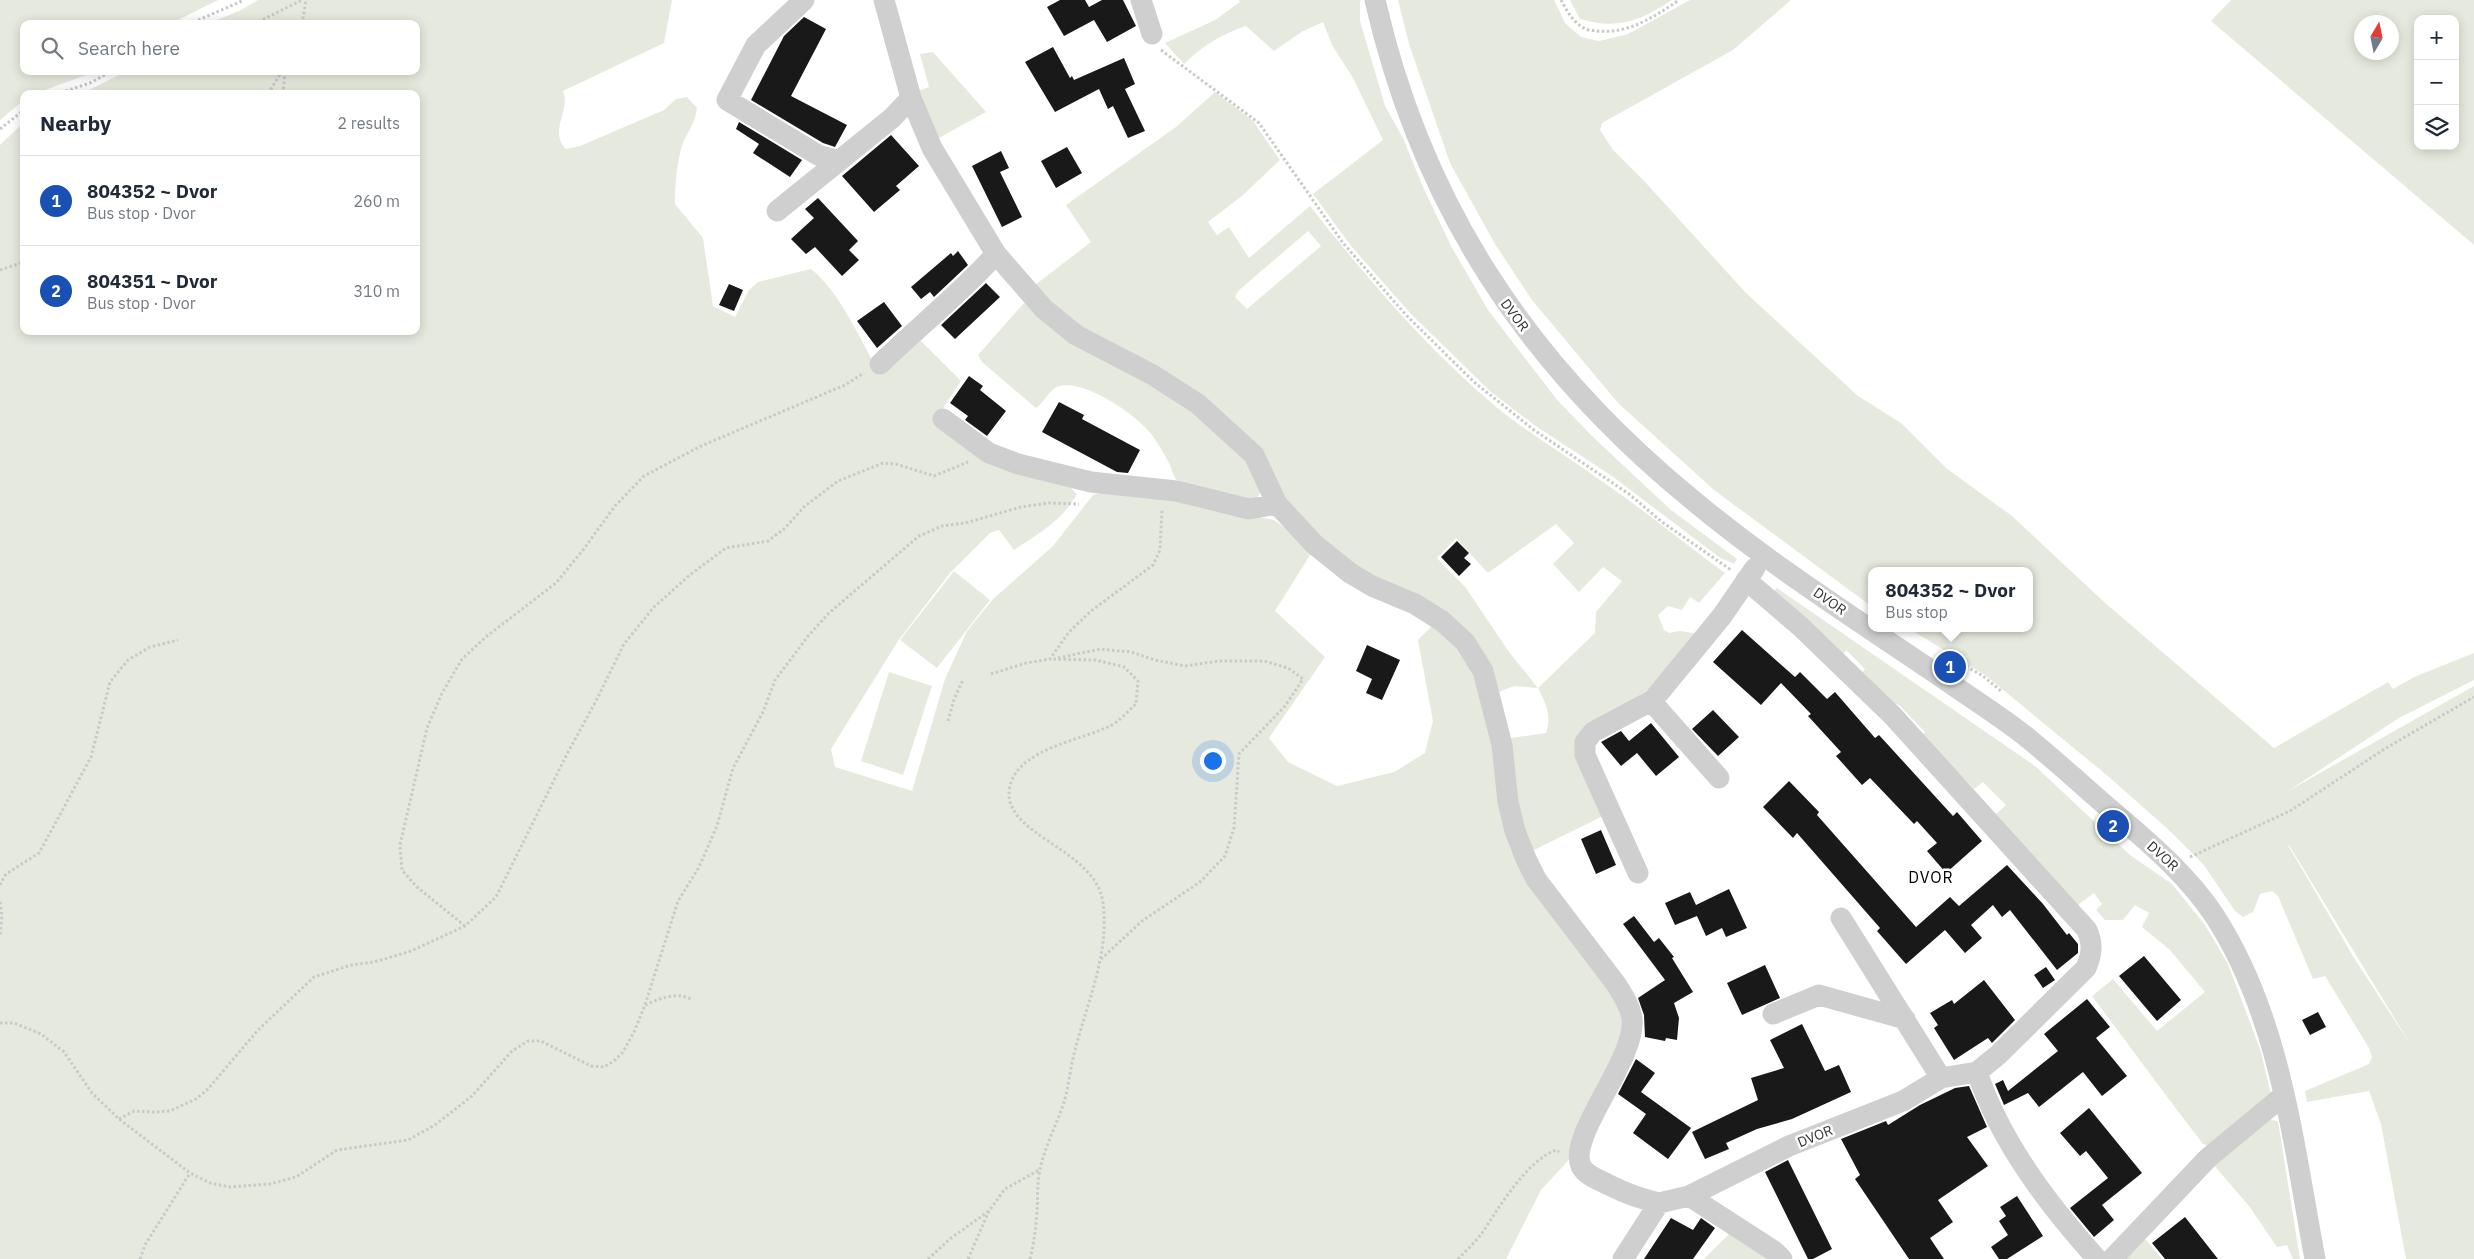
<!DOCTYPE html>
<html lang="en">
<head>
<meta charset="utf-8">
<style>
  :root { --surface:#fff; --page:#f2f2f3; --text:#1f2937; --muted:#747a83; --line:#e0e1e3; --accent:#7c3aed }
  body { margin:0; font-family:"IBM Plex Sans",sans-serif; background:var(--page); color:var(--text) }
  .controls { position:absolute; right:15px; top:15px; display:grid; overflow:hidden; border-radius:10px; box-shadow:0 2px 12px #0003 }
  .controls button { width:45px; height:45px; display:grid; place-items:center; padding:0; border:0; border-bottom:1px solid var(--line); background:var(--surface); color:var(--text); font:25px sans-serif }
  .compass { position:absolute; left:2354px; top:15px; width:45px; height:45px; border-radius:50%; background:var(--surface); box-shadow:0 2px 12px #0003; rotate:10deg }
  .you { position:absolute; left:1212px; top:760px; width:18px; height:18px; margin:-12px; border:4px solid #fff; border-radius:50%; background:#1a73e8; box-shadow:0 0 0 8px #1a73e833 }
  .badge { display:grid; place-items:center; width:32px; height:32px; border-radius:50%; background:var(--accent); color:#fff; font-size:16px; font-weight:700 }
  .pin { position:absolute; translate:-50% -50%; border:2px solid #fff; box-shadow:0 1px 5px #0006 }
  .popup { position:absolute; left:1868px; top:567px; width:165px; height:65px; box-sizing:border-box; display:grid; place-content:center; border-radius:10px; background:var(--surface); filter:drop-shadow(0 1px 4px #0005); font-size:16px; white-space:nowrap; color:var(--muted) }
  .popup b { font-size:19px; color:var(--text) }
  .popup::after { content:''; position:absolute; left:50%; top:100%; margin-left:-10px; border:10px solid transparent; border-top-color:var(--surface) }
  .list { margin:0; padding:0; list-style:none }
  h2 { display:flex; justify-content:space-between; align-items:center; height:65px; margin:0; padding:0 20px; font-size:21px }
  h2 small { font-size:16px; font-weight:400; color:var(--muted) }
  .list li { display:grid; grid-template-columns:32px 1fr auto; gap:15px; align-items:center; box-sizing:border-box; height:90px; padding:0 20px; border-top:1px solid var(--line) }
  .list b { display:block; font-size:19px; white-space:nowrap }
  .list p { margin:0; font-size:16px; white-space:nowrap; color:var(--muted) }
  .list em { font-size:16px; font-style:normal; color:var(--muted) }
  .icon { flex:none; width:28px; height:28px; fill:none; stroke:currentColor; stroke-width:2; stroke-linecap:round; stroke-linejoin:round }
  .map { position:relative; flex:none; width:2474px; height:1259px; overflow:hidden }
  .search { position:absolute; background:var(--surface); box-shadow:0 2px 12px #0003; left:20px; top:20px; width:400px; height:55px; display:flex; align-items:center; gap:12px; box-sizing:border-box; padding:0 18px; border-radius:10px; color:var(--muted); font-size:19px }
  .panel { position:absolute; background:var(--surface); box-shadow:0 2px 12px #0003; left:20px; top:90px; width:400px; height:245px; border-radius:10px }
  .map>svg:first-child { display:block }
  .green { fill:#e6eade; fill-rule:evenodd }
  .building { fill:#191919 }
  .lines { fill:none; stroke-linecap:round; stroke-linejoin:round }
  .path { stroke:#c9c9c9; stroke-width:3; stroke-dasharray:2.5 2.5; stroke-linecap:butt }
  .minor { stroke:#cfcfcf; stroke-width:21 }
  .labels { text-anchor:middle; dominant-baseline:central; stroke-width:5; stroke-linejoin:round; paint-order:stroke }
  .street-label { font-size:14px; fill:#323232; stroke:#fff }
  .quarter-label { font-size:16px; letter-spacing:1px; fill:#000; stroke:#fff }
</style>
</head>
<body>
<div class="map">
<svg width="2474" height="1259" viewBox="0 0 2474 1259">
  <rect width="100%" height="100%" fill="#fff"/>
  <path class="green" d="M 0,0 L 218,0 L 170,24 L 24,24 L 24,71 L 97,71 L 34,94 L 24,94 L 24,100 L 0,120 Z
    M 258,0 L 672,0 L 664,43 L 563,91 C 571,111 548,131 566,149 L 580,146 L 664,110 L 676,99 L 687,97 L 697,108 C 695,124 690,127 684,141 C 677,156 675,188 675,204 L 703,238 L 713,306 L 735,317 L 749,290 L 758,282 L 811,269 C 840,292 860,339 878,371 L 915,335 L 961,381 L 936,419 L 1067,484 L 1077,494 C 1063,520 1037,535 1014,550 L 999,530 L 990,533 L 950,573 L 898,641 L 831,749 L 835,767 L 912,791 L 945,679 L 967,631 L 993,599 L 1053,546 L 1093,495 L 1113,489 L 1274,520 L 1301,540 L 1312,552 L 1275,611 L 1325,657 L 1269,738 L 1288,762 L 1337,786 L 1394,772 L 1425,753 L 1433,721 L 1418,640 L 1437,621 L 1479,673 L 1510,834 L 1602,969 L 1628,1025 L 1576,1149 L 1567,1162 L 1541,1190 L 1506,1259 L 0,1259 L 0,145 L 24,122 L 24,331 L 416,331 L 416,94 L 81,94 L 127,71 L 416,71 L 416,24 L 207,24 L 239,11 Z
    M 1239,0 L 1360,0 L 1360,21 L 1385,106 L 1403,138 L 1423,187 L 1451,246 L 1488,310 L 1558,401 L 1594,438 L 1671,510 L 1737,559 L 1734,564 L 1719,557 L 1612,476 L 1537,427 L 1491,392 L 1411,314 L 1351,246 L 1313,194 L 1383,140 L 1353,78 L 1332,45 L 1323,22 L 1303,31 L 1274,51 L 1246,26 C 1222,34 1202,46 1184,64 L 1165,43 L 1215,20 L 1240,2 Z
    M 1398,0 L 1554,0 L 1565,23 L 1581,37 L 1599,41 L 1628,34 L 1690,0 L 1791,0 L 1733,50 L 1602,123 L 1600,130 L 1613,150 L 1646,183 L 1746,293 L 1858,396 L 1901,423 L 1946,468 L 2012,516 L 2103,601 L 2274,748 L 2388,682 L 2393,689 L 2414,677 L 2474,653 L 2474,680 L 2399,718 L 2288,791 L 2474,686 L 2474,1259 L 2406,1259 L 2381,1124 L 2369,1091 L 2307,1102 L 2305,1091 L 2369,1064 L 2372,1057 L 2369,1048 L 2325,976 L 2313,979 L 2278,896 L 2272,891 L 2260,894 L 2253,912 L 2243,917 L 2235,911 L 2203,864 L 2171,832 L 2109,777 L 1985,675 L 1908,628 L 2029,628 L 2029,571 L 1871,571 L 1871,606 L 1714,490 L 1618,403 L 1532,300 L 1495,244 L 1450,163 L 1409,44 ZM 2288,845 L 2289,845 L 2412,1047 L 2354,958 Z
    M 1570,0 L 1672,0 C 1641,21 1616,30 1580,19 Z
    M 2231,0 L 2474,0 L 2474,245 L 2211,21 ZM 2418,19 L 2455,19 L 2455,146 L 2418,146 ZM 2362,22 L 2392,22 L 2392,52 L 2362,52 Z
    M 933,52 L 986,112 L 937,139 L 915,92 L 929,87 L 920,54 Z
    M 1215,92 L 1253,121 L 1280,160 L 1243,195 L 1208,222 L 1217,235 L 1229,227 L 1249,258 L 1310,206 C 1367,278 1425,347 1495,406 C 1529,434 1567,456 1603,482 C 1645,511 1684,543 1725,573 L 1699,603 L 1690,597 L 1682,610 L 1668,606 L 1658,615 L 1664,630 L 1669,633 L 1679,631 L 1701,634 L 1660,683 L 1587,728 L 1605,815 L 1532,851 L 1518,826 L 1504,739 L 1546,733 C 1552,716 1546,704 1538,688 L 1514,686 L 1494,694 L 1483,662 L 1357,572 L 1294,516 L 1267,467 L 1031,288 L 1091,242 L 1066,205 L 1176,127 ZM 1308,231 L 1321,246 L 1247,309 L 1235,297 L 1238,291 ZM 1556,524 L 1574,543 L 1553,564 L 1579,592 L 1603,567 L 1622,581 L 1596,612 L 1595,633 L 1538,688 L 1509,652 L 1466,588 L 1437,558 L 1456,538 L 1488,573 Z
    M 1024,303 L 1181,396 L 1251,459 L 1262,489 L 1256,500 C 1241,497 1190,490 1181,484 C 1173,478 1173,472 1170,465 C 1165,455 1158,444 1152,435 C 1137,415 1082,377 1057,387 C 1049,390 1044,403 1036,408 L 982,362 L 978,355 Z
    M 954,571 L 990,600 L 937,668 L 900,640 Z
    M 1777,588 L 2035,766 L 2130,855 L 2172,884 L 2205,925 L 2228,964 L 2261,1052 L 2272,1099 L 2214,1147 L 2203,1144 C 2165,1095 2129,1045 2092,996 L 2113,979 L 2157,1031 L 2205,992 L 2170,950 L 2142,927 L 2149,913 L 2135,905 L 2123,920 L 2105,920 L 2096,910 L 2102,904 L 2094,893 L 2075,907 L 1995,815 L 2006,805 L 1983,782 L 1974,789 L 1921,737 L 1925,732 L 1899,705 L 1883,701 L 1858,677 L 1865,669 L 1846,650 L 1842,657 L 1770,593 Z
    M 889,672 L 932,686 L 903,775 L 861,761 Z
    M 2265,1119 L 2278,1121 L 2300,1259 L 2293,1259 L 2287,1245 L 2277,1247 L 2249,1206 L 2212,1163 Z
    M 1730,1233 L 1775,1259 L 1704,1259 Z
    M 2141,1234 L 2162,1259 L 2121,1259 Z"/>
  <path class="building" d="M 1060,0 L 1085,0 L 1089,7 L 1102,0 L 1123,0 L 1136,26 L 1107,42 L 1094,20 L 1064,36 L 1047,7 Z
    M 804,17 L 826,29 L 791,96 L 847,125 L 835,147 L 823,143 L 751,100 L 784,36 Z
    M 1053,47 L 1070,78 L 1072,76 L 1074,80 L 1124,58 L 1135,84 L 1125,89 L 1145,131 L 1128,138 L 1113,106 L 1108,109 L 1099,89 L 1055,112 L 1025,62 Z
    M 739,122 L 802,160 L 790,177 L 753,153 L 759,144 L 736,129 Z
    M 891,135 L 919,166 L 896,186 L 900,190 L 874,212 L 842,176 Z
    M 1067,147 L 1082,173 L 1056,188 L 1041,161 Z
    M 1001,151 L 1009,168 L 1000,172 L 1022,217 L 1002,227 L 972,166 Z
    M 818,198 L 858,241 L 849,250 L 859,260 L 842,276 L 815,247 L 806,254 L 791,239 L 814,218 L 805,209 Z
    M 958,251 L 968,265 L 934,297 L 930,292 L 921,299 L 911,287 L 951,253 L 953,256 Z
    M 986,283 L 1000,297 L 955,339 L 941,325 Z
    M 729,284 L 743,290 L 734,311 L 719,305 Z
    M 884,302 L 902,326 L 877,348 L 857,321 Z
    M 969,376 L 983,386 L 980,390 L 1006,411 L 987,436 L 965,420 L 968,416 L 950,403 Z
    M 1059,402 L 1084,415 L 1082,419 L 1140,450 L 1128,473 L 1117,472 L 1042,432 Z
    M 1457,541 L 1469,553 L 1464,558 L 1471,564 L 1459,576 L 1441,557 Z
    M 1742,630 L 1795,677 L 1800,672 L 1827,699 L 1835,692 L 1875,738 L 1879,735 L 1953,816 L 1957,812 L 1982,841 L 1946,873 L 1927,851 L 1937,843 L 1917,821 L 1914,824 L 1870,778 L 1862,785 L 1836,756 L 1841,752 L 1808,716 L 1811,714 L 1781,683 L 1761,705 L 1713,662 Z
    M 1367,645 L 1400,660 L 1382,700 L 1366,693 L 1372,679 L 1356,671 Z
    M 1713,710 L 1739,737 L 1718,756 L 1692,729 Z
    M 1651,723 L 1679,757 L 1656,776 L 1637,753 L 1621,766 L 1601,742 L 1621,731 L 1629,741 Z
    M 1789,781 L 1819,812 L 1817,815 L 1916,927 L 1950,897 L 1959,906 L 2007,865 L 2043,904 L 2067,935 L 2069,933 L 2078,944 L 2078,953 L 2057,970 L 2010,910 L 2002,917 L 1993,905 L 1971,925 L 1982,938 L 1965,953 L 1945,930 L 1906,964 L 1877,931 L 1880,928 L 1797,833 L 1793,838 L 1763,807 Z
    M 1601,830 L 1616,865 L 1596,874 L 1581,839 Z
    M 1729,889 L 1747,928 L 1726,937 L 1722,928 L 1706,936 L 1697,916 L 1675,925 L 1665,903 L 1690,892 L 1696,905 Z
    M 1634,916 L 1654,942 L 1659,938 L 1674,957 L 1672,958 L 1693,992 L 1674,1003 L 1679,1018 L 1677,1040 L 1666,1038 L 1665,1041 L 1645,1037 L 1644,1015 L 1638,998 L 1665,980 L 1623,924 Z
    M 2144,956 L 2181,1000 L 2157,1021 L 2119,976 Z
    M 1765,965 L 1780,998 L 1742,1015 L 1727,983 Z
    M 2046,967 L 2055,980 L 2043,988 L 2034,975 Z
    M 1984,980 L 2015,1020 L 1992,1043 L 1988,1038 L 1954,1060 L 1934,1028 L 1938,1025 L 1930,1013 L 1952,1000 L 1954,1004 Z
    M 2087,999 L 2110,1027 L 2096,1038 L 2127,1076 L 2102,1096 L 2083,1072 L 2039,1107 L 2028,1093 L 2004,1105 L 1995,1084 L 2003,1080 L 2008,1091 L 2058,1051 L 2044,1034 Z
    M 2318,1012 L 2326,1027 L 2310,1035 L 2302,1020 Z
    M 1802,1024 L 1825,1071 L 1839,1065 L 1851,1092 L 1792,1119 L 1757,1129 L 1726,1143 L 1729,1149 L 1705,1159 L 1692,1132 L 1758,1100 L 1751,1078 L 1784,1068 L 1770,1040 Z
    M 1636,1059 L 1655,1073 L 1641,1092 L 1691,1128 L 1668,1159 L 1633,1133 L 1646,1114 L 1618,1094 Z
    M 1969,1086 L 1987,1127 L 1967,1137 L 1988,1166 L 1938,1200 L 1953,1222 L 1930,1238 L 1944,1259 L 1909,1259 L 1855,1179 L 1860,1175 L 1841,1139 L 1886,1121 L 1888,1125 L 1920,1105 L 1955,1088 Z
    M 2089,1108 L 2142,1173 L 2102,1205 L 2114,1220 L 2094,1237 L 2070,1208 L 2108,1178 L 2086,1151 L 2080,1156 L 2060,1133 Z
    M 1788,1160 L 1832,1249 L 1813,1259 L 1808,1259 L 1765,1172 Z
    M 2017,1196 L 2043,1236 L 2007,1259 L 1999,1259 L 1991,1247 L 2008,1235 L 1999,1221 L 2006,1216 L 2000,1207 Z
    M 2185,1217 L 2218,1259 L 2165,1259 L 2152,1243 Z
    M 1671,1218 L 1693,1230 L 1701,1218 L 1715,1228 L 1693,1259 L 1644,1259 Z"/>
  <g class="lines">
    <path class="path" d="M 1561,0 C 1567,11 1574,24 1586,29 C 1589,31 1594,30 1597,31 C 1629,34 1654,17 1679,0
      M 189,24 L 244,0
      M 254,24 L 302,0
      M 302,24 L 306,0
      M 1161,50 L 1259,123 L 1343,243 L 1406,315 L 1474,382 L 1534,430 L 1629,494 L 1662,522 L 1731,570
      M 56,94 L 90,83 L 112,71
      M 268,94 L 282,71
      M 283,94 L 285,71
      M 0,129 L 24,110
      M 0,270 L 24,262
      M 1949,656 L 1983,676 L 2001,691
      M 1058,658 L 1100,649 L 1131,652 L 1155,660 L 1185,666 L 1219,661 L 1264,661 L 1288,668 L 1303,679 L 1285,706 L 1239,754 L 1234,828 L 1225,856 L 1200,882 L 1142,921 L 1099,961
      M 991,674 L 1026,663 L 1050,659 L 1069,632 L 1091,611 L 1153,565 L 1160,550 L 1162,510
      M 948,721 L 954,699 L 963,680
      M 2190,857 L 2290,811 L 2386,748 L 2474,697
      M 0,885 L 6,874 L 39,853 L 62,811 L 91,757 L 110,682 L 128,660 L 150,647 L 178,640
      M 0,902 L 2,916 L 0,936
      M 465,926 L 417,887 L 402,870 L 400,845 L 427,728 L 442,693 L 462,659 L 487,636 L 556,583 L 583,550 L 615,506 L 644,476 L 701,446 L 845,385 L 864,373
      M 645,1005 C 662,998 676,991 693,1000
      M 0,1023 L 14,1023 L 41,1034 L 64,1052 L 92,1093 L 119,1119 L 190,1173 L 210,1183 L 230,1187 L 270,1184 L 296,1177 L 337,1150 L 408,1140 L 435,1125 L 472,1096 L 512,1051 L 528,1041 L 541,1041 L 591,1066 L 604,1067 L 614,1061 L 623,1052 L 634,1032 L 645,1005 L 678,901 L 699,867 L 717,826 L 733,768 L 763,712 L 775,680 L 808,636 L 829,613 L 919,536 L 942,526 L 965,523 L 1021,507 L 1049,503 L 1079,504
      M 119,1119 L 134,1111 L 154,1112 L 170,1111 L 196,1099 L 208,1089 L 258,1030 L 314,977 L 351,965 L 374,962 L 411,951 L 465,926 L 496,897 L 567,754 L 596,701 L 624,644 L 654,607 L 691,574 L 726,548 L 768,541 L 784,529 L 805,506 L 838,481 L 883,463 L 896,464 L 934,476 L 968,462
      M 140,1259 L 145,1245 L 190,1173
      M 928,1259 L 951,1238 L 989,1211
      M 968,1259 L 989,1211 L 1005,1189 L 1039,1170
      M 1030,1259 C 1034,1243 1036,1227 1037,1210 C 1038,1197 1037,1182 1040,1169 C 1045,1146 1057,1124 1064,1102 C 1069,1086 1070,1069 1074,1054 C 1086,1005 1110,954 1103,903 C 1096,847 998,835 1010,786 C 1018,749 1082,740 1110,726 C 1120,721 1128,711 1136,704 L 1138,681 L 1124,667 L 1096,660 L 1050,659
      M 1458,1259 C 1466,1251 1475,1242 1482,1233 C 1499,1208 1526,1161 1556,1150 L 1559,1152"/>
    <path class="minor" d="M 804,0 L 756,45 L 727,100 L 818,155 L 839,161
      M 884,0 L 911,98 L 932,148 L 996,254 L 1044,309 L 1076,335 L 1153,375 L 1198,404 L 1254,455 L 1277,504 L 1314,544 L 1350,573 L 1372,586 L 1415,604 L 1442,621 L 1465,642 L 1483,671 L 1502,745 L 1508,802 L 1515,831 L 1526,859 L 1536,879 L 1616,984 C 1622,994 1630,1005 1632,1018 C 1637,1059 1567,1136 1581,1166 C 1586,1176 1600,1180 1609,1185 C 1625,1193 1641,1199 1659,1203
      M 1141,0 L 1152,34
      M 1375,0 C 1422,206 1527,363 1689,497 C 1770,565 1862,623 1950,683 C 1974,700 2000,716 2024,735 C 2054,759 2082,785 2111,810 C 2148,842 2186,873 2214,915 C 2280,1016 2293,1142 2315,1259
      M 777,211 L 892,118 L 911,98
      M 880,364 C 918,327 960,294 996,254
      M 943,419 L 989,453 L 1018,464 L 1091,482 L 1176,491 L 1249,509 L 1277,504
      M 1651,701 L 1719,778
      M 1638,873 L 1585,755 L 1585,742 L 1593,732 L 1653,700 L 1722,616 L 1755,568
      M 1841,918 L 1941,1078
      M 1773,1014 L 1819,995 L 1905,1019
      M 1977,1072 C 2001,1143 2048,1204 2097,1259
      M 1689,1196 L 1789,1146 L 1903,1101 L 1941,1078 L 1977,1072 L 1998,1055 L 2086,968 C 2092,954 2093,944 2087,930 L 1893,716 L 1801,627 L 1746,580
      M 1623,1259 L 1659,1203 L 1689,1196 L 1774,1251 L 1782,1259
      M 2112,1259 L 2208,1158 L 2284,1095"/>
  </g>
  <g class="labels">
    <g class="street-label">
      <text transform="translate(1515 315) rotate(53)">DVOR</text>
      <text transform="translate(1830 601) rotate(35)">DVOR</text>
      <text transform="translate(2163 856) rotate(42)">DVOR</text>
      <text transform="translate(1815 1136) rotate(-22)">DVOR</text>
    </g>
    <g class="quarter-label">
      <text x="1931" y="877">DVOR</text>
    </g>
  </g>
</svg>
<div class="controls">
<button>+</button>
<button>−</button>
<button><svg class="icon" aria-label="layers" viewBox="0 0 24 24"><path d="M12 4l9 5-9 5-9-5zM3 14l9 5 9-5"/></svg></button>
</div>
<svg class="compass" viewBox="-18 -18 36 36"><path d="M0-13l5 13h-10z" fill="#e53935"/><path d="M0 13l5-13h-10z" fill="#747a83"/></svg>
<div class="you"></div>
<div class="pin badge" style="left:1950px;top:667px;background:#1a4fb4">1</div>
<div class="popup"><b>804352 ~ Dvor</b>Bus stop</div>
<div class="pin badge" style="left:2113px;top:826px;background:#1a4fb4">2</div>
<div class="search"><svg class="icon" aria-label="search" viewBox="0 0 24 24"><circle cx="10" cy="10" r="6"/><path d="M15 15l6 6"/></svg>Search here</div>
<section class="panel">
<h2>Nearby<small>2 results</small></h2>
<ul class="list">
<li><span class="badge" style="background:#1a4fb4">1</span><div><b>804352 ~ Dvor</b><p>Bus stop · Dvor</p></div><em>260 m</em></li>
<li><span class="badge" style="background:#1a4fb4">2</span><div><b>804351 ~ Dvor</b><p>Bus stop · Dvor</p></div><em>310 m</em></li>
</ul>
</section>
</div>
</body>
</html>
